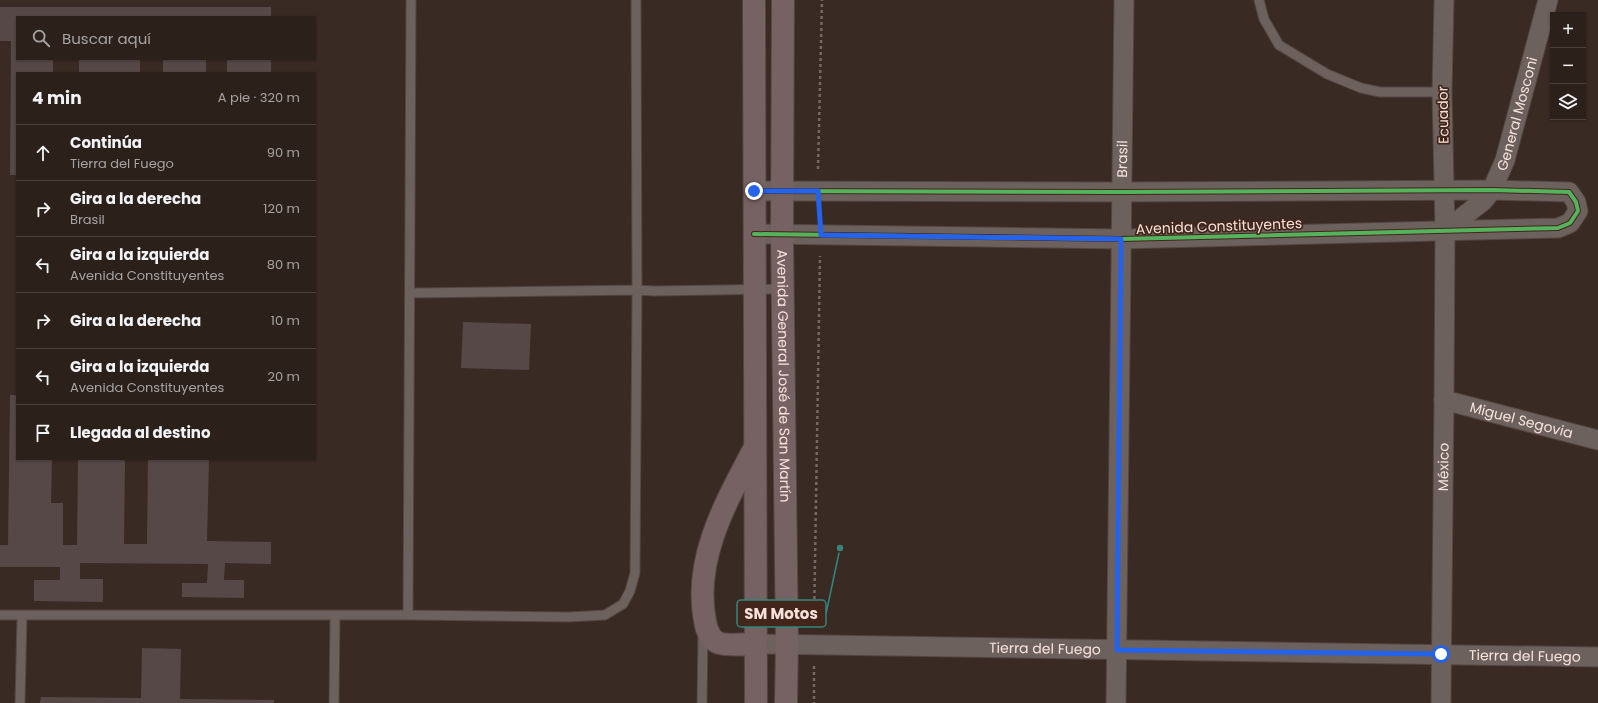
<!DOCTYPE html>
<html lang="es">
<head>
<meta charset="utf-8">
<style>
  :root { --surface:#2c201b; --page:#382d28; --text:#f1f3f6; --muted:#a6a3a3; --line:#483e3a }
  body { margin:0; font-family:Poppins,sans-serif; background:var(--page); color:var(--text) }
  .controls { position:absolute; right:12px; top:12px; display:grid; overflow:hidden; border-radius:0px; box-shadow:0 1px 3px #0004 }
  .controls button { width:36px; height:36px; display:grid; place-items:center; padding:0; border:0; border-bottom:1px solid var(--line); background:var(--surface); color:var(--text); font:20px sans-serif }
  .stop { position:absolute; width:12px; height:12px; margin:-9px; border:3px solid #2563eb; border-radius:50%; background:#fff }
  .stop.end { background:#2563eb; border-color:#fff; box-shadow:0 1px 4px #0008 }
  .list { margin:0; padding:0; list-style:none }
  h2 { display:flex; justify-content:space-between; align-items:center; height:52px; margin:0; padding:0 16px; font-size:17px }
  h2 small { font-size:13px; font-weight:400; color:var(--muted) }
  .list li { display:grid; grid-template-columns:26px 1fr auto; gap:12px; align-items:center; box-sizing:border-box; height:56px; padding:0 16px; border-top:1px solid var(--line) }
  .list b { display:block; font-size:15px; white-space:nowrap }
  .list p { margin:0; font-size:13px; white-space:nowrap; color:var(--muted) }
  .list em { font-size:13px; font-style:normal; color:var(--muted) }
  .icon { flex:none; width:22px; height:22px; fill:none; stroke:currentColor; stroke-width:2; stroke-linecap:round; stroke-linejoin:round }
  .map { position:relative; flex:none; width:1598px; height:703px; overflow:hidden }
  .search { position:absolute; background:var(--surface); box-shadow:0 1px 3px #0004; left:16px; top:16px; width:300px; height:44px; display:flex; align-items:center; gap:10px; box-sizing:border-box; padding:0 14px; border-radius:0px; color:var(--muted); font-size:15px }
  .panel { position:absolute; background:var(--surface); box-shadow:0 1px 3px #0004; left:16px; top:72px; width:300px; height:388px; border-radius:0px }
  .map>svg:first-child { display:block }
  .building { fill:#554847 }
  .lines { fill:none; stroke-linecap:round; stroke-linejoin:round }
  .service-casing { stroke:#534540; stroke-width:11 }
  .minor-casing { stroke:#534540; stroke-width:21 }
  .trunk-casing { stroke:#534540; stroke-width:24 }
  .path { stroke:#756965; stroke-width:2.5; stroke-dasharray:3 3; stroke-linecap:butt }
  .service { stroke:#6d615d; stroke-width:9 }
  .minor { stroke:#6d615d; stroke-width:19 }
  .trunk { stroke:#766262; stroke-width:22 }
  .cycleway-casing { stroke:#42261c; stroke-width:6 }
  .cycleway { stroke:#56b35d; stroke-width:4 }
  .route { stroke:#2563eb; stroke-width:5 }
  .labels { text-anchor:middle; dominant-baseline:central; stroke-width:3.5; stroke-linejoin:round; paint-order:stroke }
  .street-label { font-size:14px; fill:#f6e2db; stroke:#42261c }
  .leader { fill:none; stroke:#32867e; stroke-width:1.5 }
  .callout-dot { fill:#32867e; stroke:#42261c; stroke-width:1.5 }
  .callout { fill:#42261c; stroke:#32867e; stroke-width:1.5 }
  .callout-label { font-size:15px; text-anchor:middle; font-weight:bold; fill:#f6e2db }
</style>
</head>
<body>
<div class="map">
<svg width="1598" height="703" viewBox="0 0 1598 703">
  <rect width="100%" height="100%" fill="#3a2a24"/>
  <path class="building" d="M 0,7 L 271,7 L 271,17 L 17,17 L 17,59 L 53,59 L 53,73 L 17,73 L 17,175 L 10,175 L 11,41 L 0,41 Z
    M 79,59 L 140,59 L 140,73 L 79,73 Z
    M 163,59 L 206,59 L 206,73 L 163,73 Z
    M 227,59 L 271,59 L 271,73 L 227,73 Z
    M 463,322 L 531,324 L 529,370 L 461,368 Z
    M 10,395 L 17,395 L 17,459 L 52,459 L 51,503 L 63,503 L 63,545 L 77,545 L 78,459 L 125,459 L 124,544 L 147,544 L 148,459 L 209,459 L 207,541 L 271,542 L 271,564 L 225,563 L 224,580 L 244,580 L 244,598 L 182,597 L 182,583 L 207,583 L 208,564 L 80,563 L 80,579 L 103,579 L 103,602 L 34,601 L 34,580 L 60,580 L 60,567 L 0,567 L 0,545 L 8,545 Z
    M 142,648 L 181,649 L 180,699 L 274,700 L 274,703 L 40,703 L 41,697 L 141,698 Z"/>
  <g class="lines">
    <defs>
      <path id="service" d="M 1259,0 L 1264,19 L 1279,45 L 1327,74 L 1361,88 L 1380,92 L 1442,92
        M 410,293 L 637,290 L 655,291 L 783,289
        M 0,615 L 408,615 L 569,617 L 605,615 L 623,604 L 630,591 L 635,573 L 637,290 L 636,0
        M 408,615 L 411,0
        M 20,703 L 22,615
        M 334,703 L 335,615
        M 702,703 L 703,632"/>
      <g id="minor">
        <path d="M 754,191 L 1122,192 L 1492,190 L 1569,192 L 1576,202 L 1578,211 L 1570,223 L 1558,228 L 1121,239 L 754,234"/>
        <path id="s1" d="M 1445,231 L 1483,201 L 1492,190 L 1505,160 L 1548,0"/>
        <path id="s2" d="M 1444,400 L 1598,440"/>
        <path id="s3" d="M 756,644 L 1598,657"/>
        <path id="s4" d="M 1116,703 L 1124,0"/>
        <path id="s5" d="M 1441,703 L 1444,400 L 1445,231 L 1442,92 L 1444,0"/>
      </g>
      <g id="trunk">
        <path d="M 754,0 L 756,703"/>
        <path id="s6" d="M 783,0 L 782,234 L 787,644 L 786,703"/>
        <path d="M 754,449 C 726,502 693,559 705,621 C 706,629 711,641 719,643 C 726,646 747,644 756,644"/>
      </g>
    </defs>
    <use href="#service" class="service-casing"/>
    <use href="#minor" class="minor-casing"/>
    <use href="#trunk" class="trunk-casing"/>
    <path class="path" d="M 818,169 L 822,0
      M 814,623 L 820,256
      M 814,666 L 814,703"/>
    <use href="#service" class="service"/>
    <use href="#minor" class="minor"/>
    <use href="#trunk" class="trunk"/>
    <defs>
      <path id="cycleway" d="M 754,191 L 1122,192 L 1492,190 L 1569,192 L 1576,202 L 1578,211 L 1570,223 L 1558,228 L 1121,239 L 754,234"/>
    </defs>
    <use href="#cycleway" class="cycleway-casing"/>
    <use href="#cycleway" class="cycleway"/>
  </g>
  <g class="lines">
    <path class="route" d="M 754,191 L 818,191 L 821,235 L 1121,239 L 1117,650 L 1441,654"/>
  </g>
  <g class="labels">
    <g class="street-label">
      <text stroke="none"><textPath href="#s1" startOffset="143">General Mosconi</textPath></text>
      <text transform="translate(1443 115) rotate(-91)">Ecuador</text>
      <text stroke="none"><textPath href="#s4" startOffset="544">Brasil</textPath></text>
      <text transform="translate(1219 226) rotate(-2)">Avenida Constituyentes</text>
      <text stroke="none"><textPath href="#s6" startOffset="376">Avenida General José de San Martín</textPath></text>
      <text stroke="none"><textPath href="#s2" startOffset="80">Miguel Segovia</textPath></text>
      <text stroke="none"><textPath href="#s5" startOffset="236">México</textPath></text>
      <text stroke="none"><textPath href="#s3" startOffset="289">Tierra del Fuego</textPath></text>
      <text stroke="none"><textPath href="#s3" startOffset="769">Tierra del Fuego</textPath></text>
    </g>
  </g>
  <path class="leader" d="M840 548L826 614"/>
  <circle class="callout-dot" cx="840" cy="548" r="4"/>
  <rect class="callout" x="737" y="600" width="89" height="27" rx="4"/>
  <g class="callout-label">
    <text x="781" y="619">SM Motos</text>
  </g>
</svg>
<div class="controls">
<button>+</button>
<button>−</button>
<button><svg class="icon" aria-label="layers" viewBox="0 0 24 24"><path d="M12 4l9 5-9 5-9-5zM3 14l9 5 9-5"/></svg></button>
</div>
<div class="stop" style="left:1441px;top:654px"></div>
<div class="stop end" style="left:754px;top:191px"></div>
<div class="search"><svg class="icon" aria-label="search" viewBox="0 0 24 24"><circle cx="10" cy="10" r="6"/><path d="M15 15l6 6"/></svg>Buscar aquí</div>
<section class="panel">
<h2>4 min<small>A pie · 320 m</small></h2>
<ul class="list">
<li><svg class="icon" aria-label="ahead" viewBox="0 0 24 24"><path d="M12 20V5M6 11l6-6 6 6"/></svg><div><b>Continúa</b><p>Tierra del Fuego</p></div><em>90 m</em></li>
<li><svg class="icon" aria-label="right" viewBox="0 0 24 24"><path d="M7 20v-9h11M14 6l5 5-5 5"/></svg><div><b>Gira a la derecha</b><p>Brasil</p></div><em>120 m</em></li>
<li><svg class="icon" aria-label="left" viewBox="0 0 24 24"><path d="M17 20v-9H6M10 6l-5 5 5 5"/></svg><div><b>Gira a la izquierda</b><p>Avenida Constituyentes</p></div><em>80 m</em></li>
<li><svg class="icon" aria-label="right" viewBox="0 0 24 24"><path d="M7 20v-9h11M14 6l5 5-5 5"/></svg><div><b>Gira a la derecha</b></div><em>10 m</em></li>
<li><svg class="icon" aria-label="left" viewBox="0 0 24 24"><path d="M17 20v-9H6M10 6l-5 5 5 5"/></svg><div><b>Gira a la izquierda</b><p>Avenida Constituyentes</p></div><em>20 m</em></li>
<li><svg class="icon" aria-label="arrive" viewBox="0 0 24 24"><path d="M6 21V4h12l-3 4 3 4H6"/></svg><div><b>Llegada al destino</b></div></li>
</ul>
</section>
</div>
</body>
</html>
